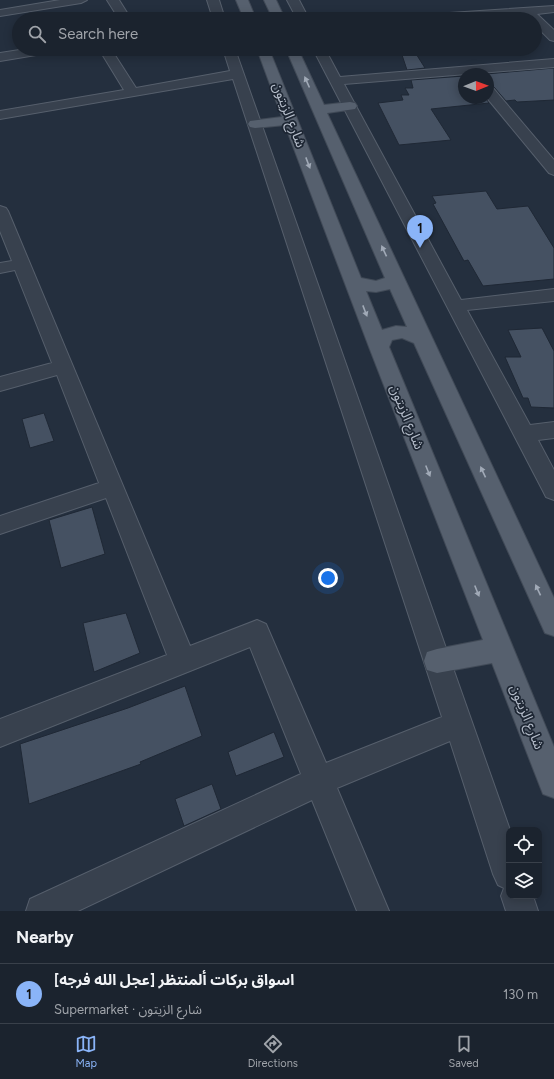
<!DOCTYPE html>
<html lang="en">
<head>
<meta charset="utf-8">
<style>
  :root { --surface:#1b232e; --page:#242b36; --text:#f1f3f6; --muted:#a0a4aa; --line:#39404a; --accent:#8ab4f8 }
  body { margin:0; font-family:Figtree,"Noto Sans Arabic",sans-serif; background:var(--page); color:var(--text) }
  .controls { position:absolute; right:12px; bottom:12px; display:grid; overflow:hidden; border-radius:8px; box-shadow:0 2px 10px #0003 }
  .controls button { width:36px; height:36px; display:grid; place-items:center; padding:0; border:0; border-bottom:1px solid var(--line); background:var(--surface); color:var(--text); font:20px sans-serif }
  .compass { position:absolute; left:458px; top:68px; width:36px; height:36px; border-radius:50%; background:var(--surface); box-shadow:0 2px 10px #0003; rotate:89deg }
  .you { position:absolute; left:328px; top:578px; width:14px; height:14px; margin:-10px; border:3px solid #fff; border-radius:50%; background:#1a73e8; box-shadow:0 0 0 6px #1a73e833 }
  .badge { display:grid; place-items:center; width:26px; height:26px; border-radius:50%; background:var(--accent); color:#111; font-size:13px; font-weight:700 }
  .pin { position:absolute; translate:-50% -33px; filter:drop-shadow(0 1px 2px #0008) }
  .pin::after { content:''; position:absolute; top:21px; width:14px; height:12px; background:inherit; clip-path:polygon(0 0,100% 0,50% 100%) }
  .list { margin:0; padding:0; list-style:none }
  h2 { display:flex; justify-content:space-between; align-items:center; height:52px; margin:0; padding:0 16px; font-size:17px }
  h2 small { font-size:13px; font-weight:400; color:var(--muted) }
  .list li { display:grid; grid-template-columns:26px 1fr auto; gap:12px; align-items:center; box-sizing:border-box; height:60px; padding:0 16px; border-top:1px solid var(--line) }
  .list b { display:block; font-size:15px; white-space:nowrap }
  .list p { margin:0; font-size:13px; white-space:nowrap; color:var(--muted) }
  .list em { font-size:13px; font-style:normal; color:var(--muted) }
  .icon { flex:none; width:22px; height:22px; fill:none; stroke:currentColor; stroke-width:2; stroke-linecap:round; stroke-linejoin:round }
  .map { position:relative; flex:none; width:554px; height:911px; overflow:hidden }
  .search { position:absolute; background:var(--surface); box-shadow:0 2px 10px #0003; left:12px; right:12px; top:12px; height:44px; display:flex; align-items:center; gap:10px; box-sizing:border-box; padding:0 14px; border-radius:22px; color:var(--muted); font-size:15px }
  .sheet { height:112px; background:var(--surface) }
  nav { display:flex; justify-content:space-around; align-items:center; box-sizing:border-box; height:56px; border-top:1px solid var(--line); background:var(--surface); font-size:11px; color:var(--muted) }
  nav a { display:grid; justify-items:center; gap:2px }
  nav .on { color:var(--accent) }
  .map>svg:first-child { display:block }
  .building { fill:#455162; stroke:#1f2835 }
  .lines { fill:none; stroke-linecap:round; stroke-linejoin:round }
  .minor-casing { stroke:#565f6c; stroke-width:2 }
  .major-casing { stroke:#414a57; stroke-width:2 }
  .minor { fill:#38414e; fill-rule:evenodd }
  .major { fill:#56606e; fill-rule:evenodd }
  .oneway { fill:#a1aab7 }
  .labels { text-anchor:middle; dominant-baseline:central; stroke-width:3.5; stroke-linejoin:round; paint-order:stroke }
  .street-label { font-size:14px; fill:#b4bcc9; stroke:#1d2633 }
</style>
</head>
<body>
<div class="map">
<svg width="554" height="911" viewBox="0 0 554 911">
  <rect width="100%" height="100%" fill="#242f3e"/>
  <path class="building" d="M 400,49 L 413,49 L 425,68 L 407,70 Z
    M 554,68 L 554,100 L 517,102 L 515,100 L 506,101 L 494,87 L 488,86 L 488,74 L 486,74 Z
    M 464,76 L 464,98 L 486,98 L 489,103 L 431,109 L 451,140 L 399,145 L 378,103 L 403,100 L 401,95 L 409,95 L 405,88 L 413,88 L 411,80 Z
    M 486,191 L 497,209 L 528,206 L 554,248 L 554,279 L 483,286 L 468,260 L 464,261 L 433,204 L 436,203 L 432,196 Z
    M 542,328 L 554,351 L 554,408 L 531,407 L 528,398 L 523,398 L 505,357 L 521,357 L 508,330 Z
    M 44,413 L 54,441 L 30,448 L 22,419 Z
    M 92,507 L 105,554 L 61,568 L 49,520 Z
    M 126,613 L 140,653 L 94,672 L 83,623 Z
    M 185,686 L 202,736 L 140,762 L 141,764 L 29,804 L 20,744 L 128,708 Z
    M 274,732 L 284,757 L 236,776 L 228,752 Z
    M 212,784 L 221,809 L 184,826 L 175,799 Z"/>
  <g class="lines">
    <defs>
      <path id="minor" d="M 60,0 L 87,0 L 81,3 L 0,16 L 0,10 Z
        M 107,0 L 119,0 L 131,19 L 119,19 Z
        M 207,0 L 219,0 L 225,19 L 213,19 Z
        M 287,0 L 299,0 L 309,19 L 297,19 Z
        M 554,6 L 554,12 L 537,14 L 554,30 L 554,41 L 550,40 L 535,25 L 535,19 L 529,19 L 525,14 L 456,19 L 398,19 L 404,16 Z
        M 26,49 L 54,49 L 48,53 L 0,61 L 0,53 Z
        M 99,49 L 111,49 L 136,88 L 230,71 L 223,49 L 235,49 L 510,830 L 509,896 L 533,896 L 538,911 L 506,911 L 501,896 L 504,888 L 498,885 L 493,874 L 450,741 L 337,788 L 389,911 L 357,911 L 312,800 L 78,911 L 26,911 L 30,899 L 301,774 L 250,647 L 0,747 L 0,719 L 167,655 L 106,498 L 0,534 L 0,516 L 99,483 L 57,375 L 0,391 L 0,377 L 52,363 L 15,270 L 0,273 L 0,263 L 12,261 L 0,231 L 0,206 L 6,208 L 8,211 L 190,646 L 257,620 L 266,624 L 326,763 L 442,717 L 233,79 L 0,119 L 0,111 L 124,90 Z
        M 313,49 L 325,49 L 340,77 L 554,59 L 554,67 L 344,84 L 461,300 L 554,289 L 554,301 L 467,310 L 530,425 L 554,422 L 554,438 L 538,440 L 554,470 L 554,500 L 546,497 L 543,491 Z
        M 488,87 L 493,88 L 554,160 L 554,175 L 549,173 L 487,98 Z"/>
      <path id="major" d="M 236,0 L 248,0 L 256,19 L 244,19 Z
        M 264,0 L 276,0 L 285,19 L 273,19 Z
        M 257,49 L 269,49 L 361,278 L 376,281 L 385,278 L 286,49 L 298,49 L 324,105 L 350,102 L 355,103 L 357,106 L 355,109 L 327,113 L 554,598 L 554,636 L 545,633 L 414,343 L 402,338 L 392,340 L 389,347 L 554,747 L 554,798 L 543,794 L 492,663 L 437,673 L 427,670 L 424,661 L 427,652 L 437,649 L 483,640 L 369,347 L 285,125 L 255,128 L 250,127 L 248,124 L 250,121 L 282,117 ZM 390,289 L 407,327 L 396,326 L 382,330 L 366,291 L 376,292 Z"/>
    </defs>
    <use href="#minor" class="minor-casing"/>
    <use href="#major" class="major-casing"/>
    <use href="#minor" class="minor"/>
    <use href="#major" class="major"/>
  </g>
  <defs><path id="oneway-solid" d="M-6-.8H1V-3.2L6.5 0L1 3.2V.8H-6Z"/></defs>
  <g class="oneway">
    <use href="#oneway-solid" transform="translate(307 82) rotate(-114)"/>
    <use href="#oneway-solid" transform="translate(308 163) rotate(69)"/>
    <use href="#oneway-solid" transform="translate(384 251) rotate(-115)"/>
    <use href="#oneway-solid" transform="translate(365 311) rotate(69)"/>
    <use href="#oneway-solid" transform="translate(428 471) rotate(68)"/>
    <use href="#oneway-solid" transform="translate(483 472) rotate(-115)"/>
    <use href="#oneway-solid" transform="translate(538 590) rotate(-115)"/>
    <use href="#oneway-solid" transform="translate(477 591) rotate(68)"/>
  </g>
  <g class="labels">
    <g class="street-label">
      <text transform="translate(289 115) rotate(69)">شارع الزيتون</text>
      <text transform="translate(407 417) rotate(68)">شارع الزيتون</text>
      <text transform="translate(527 717) rotate(68)">شارع الزيتون</text>
    </g>
  </g>
</svg>
<div class="controls">
<button><svg class="icon" aria-label="locate" viewBox="0 0 24 24"><circle cx="12" cy="12" r="6"/><path d="M12 2v4M12 18v4M2 12h4M18 12h4"/></svg></button>
<button><svg class="icon" aria-label="layers" viewBox="0 0 24 24"><path d="M12 4l9 5-9 5-9-5zM3 14l9 5 9-5"/></svg></button>
</div>
<svg class="compass" viewBox="-18 -18 36 36"><path d="M0-13l5 13h-10z" fill="#e53935"/><path d="M0 13l5-13h-10z" fill="#a0a4aa"/></svg>
<div class="you"></div>
<div class="pin badge" style="left:420px;top:248px">1</div>
<div class="search"><svg class="icon" aria-label="search" viewBox="0 0 24 24"><circle cx="10" cy="10" r="6"/><path d="M15 15l6 6"/></svg>Search here</div>
</div>
<section class="sheet">
<h2>Nearby<small></small></h2>
<ul class="list">
<li><span class="badge">1</span><div><b>اسواق بركات ألمنتظر [عجل الله فرجه]</b><p>Supermarket · شارع الزيتون</p></div><em>130 m</em></li>
</ul>
</section>
<nav>
<a class="on"><svg class="icon" aria-label="map" viewBox="0 0 24 24"><path d="M3 6l6-2 6 2 6-2v14l-6 2-6-2-6 2zM9 4v14M15 6v14"/></svg>Map</a>
<a><svg class="icon" aria-label="directions" viewBox="0 0 24 24"><path d="M12 3l9 9-9 9-9-9zM9 14v-3h6M13 9l2 2-2 2"/></svg>Directions</a>
<a><svg class="icon" aria-label="saved" viewBox="0 0 24 24"><path d="M7 4h10v16l-5-4-5 4z"/></svg>Saved</a>
</nav>
</body>
</html>
